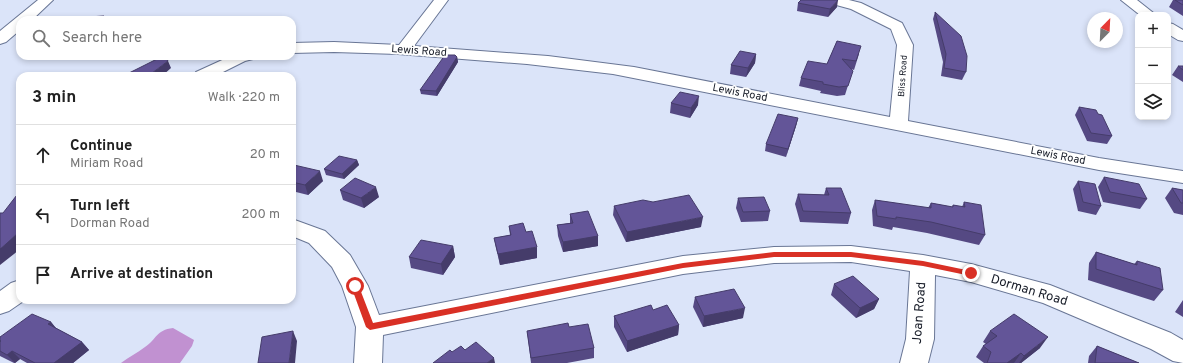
<!DOCTYPE html>
<html lang="en">
<head>
<meta charset="utf-8">
<style>
  :root { --surface:#fff; --page:#f6f6f6; --text:#222; --muted:#767676; --line:#e0e0e0 }
  body { margin:0; font-family:Overpass,sans-serif; background:var(--page); color:var(--text) }
  .controls { position:absolute; right:12px; top:12px; display:grid; overflow:hidden; border-radius:8px; box-shadow:0 2px 6px #0003 }
  .controls button { width:36px; height:36px; display:grid; place-items:center; padding:0; border:0; border-bottom:1px solid var(--line); background:var(--surface); color:var(--text); font:20px sans-serif }
  .compass { position:absolute; left:1087px; top:12px; width:36px; height:36px; border-radius:50%; background:var(--surface); box-shadow:0 2px 6px #0003; rotate:24deg }
  .stop { position:absolute; width:12px; height:12px; margin:-9px; border:3px solid #d93025; border-radius:50%; background:#fff }
  .stop.end { background:#d93025; border-color:#fff; box-shadow:0 1px 4px #0008 }
  .list { margin:0; padding:0; list-style:none }
  h2 { display:flex; justify-content:space-between; align-items:center; height:52px; margin:0; padding:0 16px; font-size:17px }
  h2 small { font-size:13px; font-weight:400; color:var(--muted) }
  .list li { display:grid; grid-template-columns:26px 1fr auto; gap:12px; align-items:center; box-sizing:border-box; height:60px; padding:0 16px; border-top:1px solid var(--line) }
  .list b { display:block; font-size:15px; white-space:nowrap }
  .list p { margin:0; font-size:13px; white-space:nowrap; color:var(--muted) }
  .list em { font-size:13px; font-style:normal; color:var(--muted) }
  .icon { flex:none; width:22px; height:22px; fill:none; stroke:currentColor; stroke-width:2; stroke-linecap:round; stroke-linejoin:round }
  .map { position:relative; flex:none; width:1183px; height:363px; overflow:hidden }
  .search { position:absolute; background:var(--surface); box-shadow:0 2px 6px #0003; left:16px; top:16px; width:280px; height:44px; display:flex; align-items:center; gap:10px; box-sizing:border-box; padding:0 14px; border-radius:12px; color:var(--muted); font-size:15px }
  .panel { position:absolute; background:var(--surface); box-shadow:0 2px 6px #0003; left:16px; top:72px; width:280px; height:232px; border-radius:12px }
  .map>svg:first-child { display:block }
  .forest { fill:#c191d1 }
  .lines { fill:none; stroke-linecap:round; stroke-linejoin:round }
  .minor-casing { stroke:#697695; stroke-width:2 }
  .major-casing { stroke:#697695; stroke-width:2 }
  .minor { fill:#fff; fill-rule:evenodd }
  .major { fill:#fff; fill-rule:evenodd }
  .wall { fill:#554983 }
  .shaded-wall { fill:#453c6a }
  .building { fill:#635598; stroke:#453c6a }
  .route { fill:#d93025 }
  .labels { text-anchor:middle; dominant-baseline:central; stroke-width:4; stroke-linejoin:round; paint-order:stroke }
  .far-street-label { font-size:9px; fill:#161b27; stroke:#fff }
  .street-label { font-size:11px; fill:#161b27; stroke:#fff }
  .near-street-label { font-size:13px; fill:#161b27; stroke:#fff }
</style>
</head>
<body>
<div class="map">
<svg width="1183" height="363" viewBox="0 0 1183 363">
  <rect width="100%" height="100%" fill="#dbe4f9"/>
  <path class="forest" d="M 173,328 L 194,340 L 192,346 L 180,363 L 121,363 C 129,357 137,353 145,347 C 157,339 156,330 173,328 Z"/>
  <g class="lines">
    <defs>
      <path id="minor" d="M 434,0 L 448,0 L 414,46 L 548,56 L 634,67 L 890,117 L 897,45 L 891,29 L 851,9 L 829,3 L 827,0 L 849,0 L 861,3 L 902,23 L 913,45 L 908,121 L 1099,158 L 1183,171 L 1183,183 L 1099,170 L 613,74 L 527,64 L 398,54 L 334,52 L 292,53 L 292,43 L 334,42 L 399,45 Z
        M 1121,0 L 1137,0 L 1156,15 L 1140,15 Z
        M 1168,23 L 1173,24 L 1183,30 L 1183,41 L 1178,40 L 1168,34 Z
        M 231,56 L 255,56 L 253,59 L 245,61 L 215,76 L 194,76 L 196,72 Z
        M 292,219 L 325,231 L 350,255 L 368,286 L 379,315 L 683,256 L 774,247 L 851,246 L 923,255 L 971,264 L 1050,285 L 1171,333 L 1183,340 L 1183,363 L 1173,361 L 1151,349 L 1043,303 L 971,282 L 935,275 L 934,339 L 928,363 L 900,363 L 906,339 L 910,271 L 851,262 L 774,263 L 683,274 L 383,335 L 382,363 L 354,363 L 356,327 L 342,286 L 332,267 L 309,243 L 292,236 Z
        M 20,280 L 20,300 L 25,300 L 9,311 L 0,314 L 0,291 L 11,283 Z"/>
      <path id="major" d="M 38,0 L 53,0 L 32,20 L 20,20 L 20,30 L 6,42 L 0,44 L 0,31 Z"/>
    </defs>
    <use href="#minor" class="minor-casing"/>
    <use href="#major" class="major-casing"/>
    <use href="#minor" class="minor"/>
    <use href="#major" class="major"/>
  </g>
  <path class="wall" d="M 1173,0 L 1183,0 L 1183,16 L 1169,7 Z
    M 798,3 L 837,7 L 828,17 L 797,11 Z
    M 935,12 L 966,72 L 962,80 L 941,76 L 943,62 L 933,19 Z
    M 837,41 L 859,54 L 854,70 L 851,69 L 850,79 L 845,95 L 837,96 L 820,93 L 821,91 L 799,86 L 801,78 L 827,64 Z
    M 756,54 L 755,63 L 746,77 L 730,74 L 731,65 Z
    M 457,57 L 458,62 L 437,96 L 421,94 L 420,90 Z
    M 1178,66 L 1183,66 L 1183,82 L 1172,75 Z
    M 671,103 L 698,105 L 690,118 L 670,113 Z
    M 1079,107 L 1098,114 L 1112,136 L 1107,144 L 1087,141 L 1075,115 Z
    M 798,118 L 796,126 L 786,157 L 765,151 L 766,144 Z
    M 357,160 L 359,165 L 344,179 L 326,175 L 324,169 Z
    M 292,167 L 323,181 L 308,195 L 292,191 Z
    M 1104,177 L 1147,199 L 1140,209 L 1103,202 L 1098,187 Z
    M 1078,181 L 1101,206 L 1096,215 L 1078,211 L 1073,189 Z
    M 826,188 L 851,213 L 848,224 L 800,222 L 795,204 L 798,194 L 824,195 Z
    M 1172,188 L 1183,190 L 1183,215 L 1174,213 L 1165,198 Z
    M 340,190 L 379,197 L 364,208 L 343,200 Z
    M 738,198 L 770,211 L 768,221 L 741,222 L 736,208 Z
    M 875,200 L 928,208 L 931,203 L 952,207 L 953,205 L 962,207 L 964,202 L 985,235 L 979,245 L 927,233 L 893,227 L 892,230 L 873,226 L 872,210 Z
    M 614,206 L 701,227 L 626,242 L 613,215 Z
    M 570,214 L 598,236 L 598,246 L 563,252 L 558,236 L 557,225 L 570,223 Z
    M 509,226 L 526,232 L 537,258 L 500,265 L 496,248 L 494,238 L 510,235 Z
    M 453,246 L 455,257 L 443,275 L 411,268 L 409,257 Z
    M 1096,252 L 1134,264 L 1137,261 L 1163,290 L 1154,301 L 1088,280 L 1089,263 Z
    M 834,284 L 879,299 L 874,309 L 856,318 L 831,295 Z
    M 695,297 L 743,318 L 703,327 L 693,307 Z
    M 1183,300 L 1183,317 L 1175,312 Z
    M 653,310 L 679,325 L 678,335 L 627,352 L 614,327 L 614,316 Z
    M 51,322 L 56,328 L 82,342 L 89,350 L 73,363 L 27,363 L 20,359 L 15,363 L 14,363 L 0,356 L 0,337 Z
    M 569,327 L 594,348 L 594,358 L 567,363 L 531,363 L 527,331 Z
    M 990,331 L 1040,348 L 1021,363 L 984,363 L 976,357 L 983,346 L 986,344 L 983,342 Z
    M 1097,346 L 1139,363 L 1088,363 L 1089,356 Z"/>
  <path class="shaded-wall" d="M 838,0 L 837,7 L 828,17 L 830,9 Z
    M 104,16 L 106,20 L 100,20 Z
    M 756,54 L 755,63 L 746,77 L 748,68 Z
    M 457,57 L 458,62 L 437,96 L 436,91 Z
    M 168,61 L 171,68 L 162,76 L 148,76 Z
    M 699,96 L 698,105 L 690,118 L 691,108 Z
    M 798,118 L 796,126 L 786,157 L 788,149 Z
    M 357,160 L 359,165 L 344,179 L 342,174 Z
    M 320,171 L 323,181 L 308,195 L 305,185 Z
    M 376,187 L 379,197 L 364,208 L 361,198 Z
    M 703,217 L 701,227 L 626,242 L 627,232 Z
    M 20,231 L 20,249 L 14,254 L 0,265 L 0,249 Z
    M 598,236 L 598,246 L 563,252 L 563,242 Z
    M 453,246 L 455,257 L 443,275 L 441,264 Z
    M 537,247 L 537,258 L 500,265 L 498,254 Z
    M 879,299 L 874,309 L 856,318 L 860,308 Z
    M 745,308 L 743,318 L 703,327 L 704,316 Z
    M 51,322 L 58,331 L 48,324 Z
    M 679,325 L 678,335 L 627,352 L 627,341 Z
    M 293,331 L 297,341 L 295,363 L 289,363 Z
    M 1048,337 L 1040,348 L 1021,363 L 1019,363 L 1024,356 Z
    M 82,342 L 89,350 L 73,363 L 54,363 Z
    M 12,351 L 20,359 L 15,363 L 7,355 Z
    M 1021,353 L 1014,363 L 1007,363 Z
    M 494,358 L 495,363 L 487,363 Z"/>
  <path class="building" d="M 801,0 L 838,0 L 830,9 L 798,3 Z
    M 1175,0 L 1183,0 L 1183,5 Z
    M 935,12 L 961,36 L 967,56 L 966,72 L 944,68 L 946,54 Z
    M 104,16 L 100,20 L 71,20 L 73,18 Z
    M 837,41 L 861,46 L 856,61 L 842,59 L 853,71 L 848,86 L 839,87 L 823,84 L 823,82 L 801,78 L 808,61 L 827,64 Z
    M 740,51 L 756,54 L 748,68 L 731,65 Z
    M 445,55 L 455,55 L 457,57 L 436,91 L 420,90 Z
    M 163,56 L 165,56 L 168,61 L 148,76 L 124,76 L 129,73 Z
    M 1178,66 L 1183,66 L 1183,70 Z
    M 680,92 L 699,96 L 691,108 L 671,103 Z
    M 1079,107 L 1096,110 L 1098,114 L 1102,115 L 1112,136 L 1091,133 Z
    M 778,114 L 798,118 L 788,149 L 766,144 Z
    M 339,156 L 357,160 L 342,174 L 324,169 Z
    M 294,165 L 320,171 L 305,185 L 292,182 L 292,167 Z
    M 1104,177 L 1139,184 L 1147,199 L 1110,192 Z
    M 355,178 L 376,187 L 361,198 L 340,190 Z
    M 1078,181 L 1095,184 L 1101,206 L 1083,202 Z
    M 826,188 L 841,188 L 851,213 L 803,211 L 798,194 L 829,195 Z
    M 1172,188 L 1183,190 L 1183,203 L 1181,203 Z
    M 20,191 L 20,231 L 6,244 L 0,249 L 0,213 L 3,213 Z
    M 689,195 L 703,217 L 627,232 L 614,206 L 643,200 L 653,202 Z
    M 764,197 L 770,211 L 743,212 L 738,198 Z
    M 875,200 L 931,208 L 931,203 L 953,207 L 953,205 L 965,207 L 964,202 L 981,205 L 985,235 L 931,222 L 896,217 L 896,219 L 877,216 Z
    M 588,211 L 598,236 L 563,242 L 557,225 L 573,223 L 570,214 Z
    M 523,223 L 526,232 L 532,231 L 537,247 L 498,254 L 494,238 L 511,235 L 509,226 Z
    M 421,240 L 453,246 L 441,264 L 409,257 Z
    M 1096,252 L 1137,265 L 1137,261 L 1160,268 L 1163,290 L 1096,269 Z
    M 853,276 L 879,299 L 860,308 L 834,284 Z
    M 734,289 L 745,308 L 704,316 L 695,297 Z
    M 651,305 L 653,310 L 667,305 L 679,325 L 627,341 L 614,316 Z
    M 32,314 L 51,322 L 48,324 L 82,342 L 54,363 L 35,363 L 12,351 L 7,355 L 0,351 L 0,341 L 1,341 L 0,341 L 0,337 Z
    M 1014,314 L 1048,337 L 1024,356 L 1021,353 L 1007,363 L 987,363 L 991,352 L 983,346 L 997,336 L 990,331 Z
    M 568,323 L 569,327 L 588,324 L 594,348 L 531,358 L 527,331 Z
    M 293,331 L 289,363 L 258,363 L 262,337 Z
    M 476,342 L 494,358 L 487,363 L 433,363 L 450,350 L 452,352 L 461,346 L 465,350 Z
    M 1097,346 L 1139,363 L 1095,363 Z"/>
  <path class="route" d="M 774,252 L 851,252 L 923,261 L 971,271 L 975,273 L 971,276 L 923,266 L 851,257 L 774,257 L 683,268 L 370,330 L 366,327 L 351,286 L 355,283 L 358,284 L 373,323 L 683,263 Z"/>
  <g class="labels">
    <g class="far-street-label">
      <text transform="translate(903 76) rotate(-86)">Bliss Road</text>
    </g>
    <g class="street-label">
      <text transform="translate(419 51) rotate(4)">Lewis Road</text>
      <text transform="translate(740 93) rotate(11)">Lewis Road</text>
      <text transform="translate(1058 156) rotate(11)">Lewis Road</text>
    </g>
    <g class="near-street-label">
      <text transform="translate(1029 291) rotate(17)">Dorman Road</text>
      <text transform="translate(920 313) rotate(-86)">Joan Road</text>
    </g>
  </g>
</svg>
<div class="controls">
<button>+</button>
<button>−</button>
<button><svg class="icon" aria-label="layers" viewBox="0 0 24 24"><path d="M12 4l9 5-9 5-9-5zM3 14l9 5 9-5"/></svg></button>
</div>
<svg class="compass" viewBox="-18 -18 36 36"><path d="M0-13l5 13h-10z" fill="#e53935"/><path d="M0 13l5-13h-10z" fill="#767676"/></svg>
<div class="stop" style="left:355px;top:286px"></div>
<div class="stop end" style="left:971px;top:273px"></div>
<div class="search"><svg class="icon" aria-label="search" viewBox="0 0 24 24"><circle cx="10" cy="10" r="6"/><path d="M15 15l6 6"/></svg>Search here</div>
<section class="panel">
<h2>3 min<small>Walk · 220 m</small></h2>
<ul class="list">
<li><svg class="icon" aria-label="ahead" viewBox="0 0 24 24"><path d="M12 20V5M6 11l6-6 6 6"/></svg><div><b>Continue</b><p>Miriam Road</p></div><em>20 m</em></li>
<li><svg class="icon" aria-label="left" viewBox="0 0 24 24"><path d="M17 20v-9H6M10 6l-5 5 5 5"/></svg><div><b>Turn left</b><p>Dorman Road</p></div><em>200 m</em></li>
<li><svg class="icon" aria-label="arrive" viewBox="0 0 24 24"><path d="M6 21V4h12l-3 4 3 4H6"/></svg><div><b>Arrive at destination</b></div></li>
</ul>
</section>
</div>
</body>
</html>
